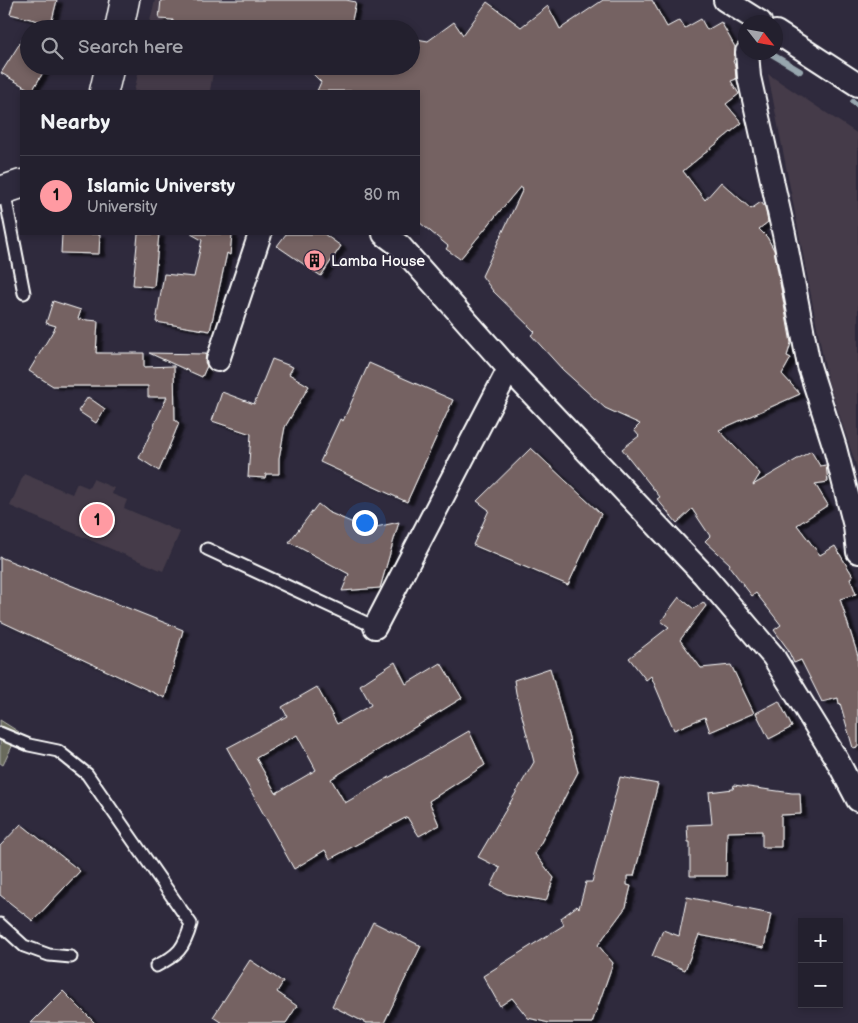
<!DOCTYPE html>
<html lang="en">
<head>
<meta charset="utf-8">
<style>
  :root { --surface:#23202e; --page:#2b2836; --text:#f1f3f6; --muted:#a3a3aa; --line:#403e4a; --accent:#ff9aa2 }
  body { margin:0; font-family:"Balsamiq Sans",sans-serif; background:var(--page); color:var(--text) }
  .controls { position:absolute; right:15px; bottom:15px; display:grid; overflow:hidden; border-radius:0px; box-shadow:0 2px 8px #0003 }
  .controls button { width:45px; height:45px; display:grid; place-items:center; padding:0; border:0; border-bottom:1px solid var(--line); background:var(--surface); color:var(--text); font:25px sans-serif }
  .compass { position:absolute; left:738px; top:15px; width:45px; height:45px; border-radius:50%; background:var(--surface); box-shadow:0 2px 8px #0003; rotate:121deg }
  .you { position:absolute; left:364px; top:522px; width:18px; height:18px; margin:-12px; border:4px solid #fff; border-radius:50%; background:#1a73e8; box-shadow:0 0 0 8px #1a73e833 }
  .badge { display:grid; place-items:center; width:32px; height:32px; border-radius:50%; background:var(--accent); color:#111; font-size:16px; font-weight:700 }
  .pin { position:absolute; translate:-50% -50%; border:2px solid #fff; box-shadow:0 1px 5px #0006 }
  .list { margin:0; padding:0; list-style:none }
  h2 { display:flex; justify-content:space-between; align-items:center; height:65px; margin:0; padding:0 20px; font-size:21px }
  h2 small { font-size:16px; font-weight:400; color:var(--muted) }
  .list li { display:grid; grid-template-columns:32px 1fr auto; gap:15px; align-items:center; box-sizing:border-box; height:80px; padding:0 20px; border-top:1px solid var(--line) }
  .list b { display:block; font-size:19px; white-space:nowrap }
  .list p { margin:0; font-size:16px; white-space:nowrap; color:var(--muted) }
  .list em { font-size:16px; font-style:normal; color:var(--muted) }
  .icon { flex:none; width:28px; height:28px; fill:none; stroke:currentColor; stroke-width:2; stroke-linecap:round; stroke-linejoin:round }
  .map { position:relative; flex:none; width:858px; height:1023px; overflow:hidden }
  .search { position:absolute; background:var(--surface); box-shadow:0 2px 8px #0003; left:20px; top:20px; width:400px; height:55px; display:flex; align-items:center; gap:12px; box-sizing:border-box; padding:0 18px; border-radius:28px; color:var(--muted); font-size:19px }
  .panel { position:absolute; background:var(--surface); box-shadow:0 2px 8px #0003; left:20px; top:90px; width:400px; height:145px; border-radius:0px }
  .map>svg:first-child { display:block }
  .built { fill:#443b48 }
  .green { fill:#696b5c; stroke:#b4b5ae }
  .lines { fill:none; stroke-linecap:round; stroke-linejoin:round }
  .stream { stroke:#97a6ae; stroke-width:6 }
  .building { fill:#756262; stroke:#fff; fill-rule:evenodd; filter:url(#shadow) }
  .service-casing { stroke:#fff; stroke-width:15 }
  .minor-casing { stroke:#fff; stroke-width:26 }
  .tertiary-casing { stroke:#fff; stroke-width:31 }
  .service { stroke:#2f2a3d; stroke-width:11 }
  .minor { stroke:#2f2a3d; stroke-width:22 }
  .tertiary { stroke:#2f2a3d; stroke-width:28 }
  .labels { text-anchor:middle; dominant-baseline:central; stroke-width:4.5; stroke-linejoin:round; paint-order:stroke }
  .poi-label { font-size:15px; fill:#fff; stroke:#2f2a3d; text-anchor:start }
</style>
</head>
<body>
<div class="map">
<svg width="858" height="1023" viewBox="0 0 858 1023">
  <defs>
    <filter id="shadow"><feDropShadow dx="5.5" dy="3" stdDeviation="1" flood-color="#0009"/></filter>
  </defs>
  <rect width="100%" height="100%" fill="#2f2a3d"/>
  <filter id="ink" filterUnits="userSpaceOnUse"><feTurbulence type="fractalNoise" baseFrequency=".02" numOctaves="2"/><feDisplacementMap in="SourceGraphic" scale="10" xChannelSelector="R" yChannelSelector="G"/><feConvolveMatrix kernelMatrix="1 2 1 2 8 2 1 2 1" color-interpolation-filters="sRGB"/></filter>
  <g filter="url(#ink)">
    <path class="built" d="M 155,0 L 227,0 L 222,29 L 148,29 Z
      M 140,66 L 214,66 L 210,91 L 134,91 Z
      M 768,74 L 858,134 L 858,471 L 827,378 Z
      M 24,474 L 72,494 L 77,483 L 89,488 L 93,479 L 114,488 L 112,494 L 127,500 L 124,508 L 180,532 L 163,571 L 10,506 Z"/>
    <path class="green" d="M 0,720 L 19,732 L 3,765 L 0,763 Z"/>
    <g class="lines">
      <path class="stream" d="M 768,52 L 800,71
        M 853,102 L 858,105"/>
    </g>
    <path class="building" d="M 14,0 L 57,0 L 51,24 L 10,14 Z
      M 161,0 L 346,0 L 356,2 L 350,29 L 172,29 L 173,20 L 159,19 Z
      M 603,0 L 652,0 L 667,27 L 680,20 L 685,28 L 701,19 L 707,30 L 721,22 L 735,47 L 734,60 L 733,61 L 735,66 L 736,79 L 731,81 L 739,94 L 726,104 L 742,123 L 683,171 L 705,200 L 721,182 L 751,209 L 761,202 L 765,207 L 768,222 L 759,229 L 767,237 L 774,250 L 791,343 L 787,356 L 791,358 L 782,374 L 800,394 L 719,430 L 760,474 L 753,485 L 811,451 L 820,466 L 826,465 L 828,482 L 815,484 L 828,505 L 797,525 L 820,555 L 835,546 L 853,576 L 850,578 L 856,594 L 840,599 L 858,656 L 858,747 L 853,748 L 840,703 L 839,704 L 838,698 L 822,702 L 801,660 L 794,663 L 787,648 L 774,630 L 781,625 L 756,593 L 752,596 L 729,566 L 730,564 L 705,541 L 710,536 L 692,509 L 677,523 L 657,499 L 660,497 L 622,449 L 639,436 L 634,430 L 640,424 L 605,408 L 563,370 L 531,335 L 535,332 L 493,291 L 482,276 L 523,189 L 520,187 L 460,259 L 446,249 L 448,246 L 419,222 L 419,91 L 317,91 L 321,82 L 305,66 L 411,66 L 411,38 L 428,41 L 454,22 L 463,35 L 487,2 L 521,27 L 548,6 L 560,29 Z
      M 29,29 L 29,66 L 47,66 L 32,91 L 1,73 Z
      M 62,234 L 100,234 L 99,254 L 61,253 Z
      M 138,234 L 159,234 L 154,287 L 133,285 Z
      M 191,234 L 232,234 L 230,255 L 227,253 L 210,331 L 156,322 L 164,274 L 194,277 L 202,240 Z
      M 286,234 L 324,234 L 341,246 L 321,276 L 277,246 Z
      M 53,301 L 81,310 L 78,319 L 98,321 L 96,353 L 144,353 L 144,367 L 174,366 L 175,420 L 179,423 L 159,471 L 139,458 L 167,397 L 148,397 L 148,386 L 53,386 L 29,371 L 56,326 L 46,323 Z
      M 149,353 L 206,354 L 205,362 L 207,366 L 202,377 Z
      M 272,359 L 293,367 L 289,374 L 309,386 L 285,427 L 279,458 L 279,474 L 266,474 L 265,478 L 248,477 L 251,434 L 212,421 L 222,392 L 254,404 Z
      M 369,363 L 453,400 L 407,502 L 320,462 L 340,419 L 343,421 Z
      M 88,397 L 105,409 L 96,423 L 78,411 Z
      M 531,448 L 601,514 L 568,585 L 473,545 L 489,510 L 477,501 Z
      M 318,504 L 328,512 L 367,529 L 399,522 L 380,588 L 342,591 L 349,574 L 289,542 Z
      M 0,557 L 183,630 L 165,698 L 0,621 Z
      M 679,597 L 694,609 L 703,602 L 706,606 L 680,640 L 701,668 L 731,665 L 754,713 L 710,732 L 705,717 L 674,730 L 651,676 L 646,680 L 629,658 L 669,627 L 661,621 Z
      M 395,662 L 406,684 L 441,663 L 462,698 L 331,779 L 345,803 L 469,731 L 485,765 L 429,801 L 439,825 L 419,836 L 407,817 L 330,859 L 325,850 L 294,869 L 227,748 L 287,716 L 282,707 L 317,687 L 337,724 L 371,705 L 360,685 ZM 297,735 L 316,770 L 276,793 L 256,758 Z
      M 550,668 L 578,772 L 535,854 L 554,878 L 546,901 L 507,894 L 491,886 L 500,868 L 478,857 L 534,762 L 516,693 L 514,680 Z
      M 779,701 L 792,727 L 769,739 L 756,713 Z
      M 620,777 L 658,784 L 634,876 L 627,876 L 627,885 L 631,886 L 626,907 L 598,945 L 613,963 L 592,1023 L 549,1023 L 528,1018 L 512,998 L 500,1006 L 483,976 L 564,925 L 561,918 L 577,906 L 579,908 L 586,882 L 592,882 Z
      M 734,785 L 792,793 L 800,793 L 801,814 L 781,815 L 781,847 L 762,847 L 762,831 L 727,832 L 726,876 L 690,876 L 690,842 L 688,842 L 687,825 L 712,824 L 709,792 L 733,789 Z
      M 21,824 L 80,871 L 33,921 L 0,895 L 0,846 Z
      M 687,897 L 771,914 L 764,948 L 699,935 L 685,970 L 652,956 L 663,930 L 679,936 Z
      M 373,922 L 421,946 L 384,1023 L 366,1023 L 332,1006 Z
      M 250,960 L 283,982 L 277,992 L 297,1006 L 286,1023 L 222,1023 L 213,1017 Z
      M 63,991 L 95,1023 L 31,1023 Z"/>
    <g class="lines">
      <defs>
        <path id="service" d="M 4,190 L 24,293
          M 207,549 L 375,627
          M 0,733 L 29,745 L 58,751 L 87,774 L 191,924 C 184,949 178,955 156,966
          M 0,924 L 24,946 L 49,955 L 71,957"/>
        <path id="minor" d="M 725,0 L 760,22
          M 776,32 L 858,85
          M 747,52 L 749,77 L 784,234 L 809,366 L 835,448 L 855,526 L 858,552
          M 384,234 L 400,246 L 509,369 L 704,575 L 773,656 L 837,760 L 858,800
          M 218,360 L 260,234
          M 375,627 L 509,369"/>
        <path id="tertiary" d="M 119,29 L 125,0
          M 104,91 L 110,66
          M 0,191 L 21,184"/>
      </defs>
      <use href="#service" class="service-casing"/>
      <use href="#minor" class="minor-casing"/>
      <use href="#tertiary" class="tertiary-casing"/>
      <use href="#service" class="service"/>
      <use href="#minor" class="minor"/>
      <use href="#tertiary" class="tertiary"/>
    </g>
  </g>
  <defs>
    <symbol id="building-disc" viewBox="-11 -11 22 22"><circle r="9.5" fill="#ff9aa2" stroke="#2f2a3d"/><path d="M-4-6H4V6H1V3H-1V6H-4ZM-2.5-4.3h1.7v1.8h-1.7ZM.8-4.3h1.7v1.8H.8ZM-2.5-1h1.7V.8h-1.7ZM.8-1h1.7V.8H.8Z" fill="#111"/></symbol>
  </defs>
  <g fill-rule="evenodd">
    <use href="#building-disc" x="302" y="248" width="25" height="25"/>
  </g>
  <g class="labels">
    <g class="poi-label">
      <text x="331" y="261">Lamba House</text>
    </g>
  </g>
</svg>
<div class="controls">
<button>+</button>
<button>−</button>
</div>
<svg class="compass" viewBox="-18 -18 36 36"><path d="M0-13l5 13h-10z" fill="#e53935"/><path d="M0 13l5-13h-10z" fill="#a3a3aa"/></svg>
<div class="you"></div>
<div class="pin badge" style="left:97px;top:520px">1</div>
<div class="search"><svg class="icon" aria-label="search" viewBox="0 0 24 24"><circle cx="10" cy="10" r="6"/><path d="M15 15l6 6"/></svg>Search here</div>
<section class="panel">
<h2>Nearby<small></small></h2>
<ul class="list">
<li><span class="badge">1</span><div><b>Islamic Universty</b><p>University</p></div><em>80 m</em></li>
</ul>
</section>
</div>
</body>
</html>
